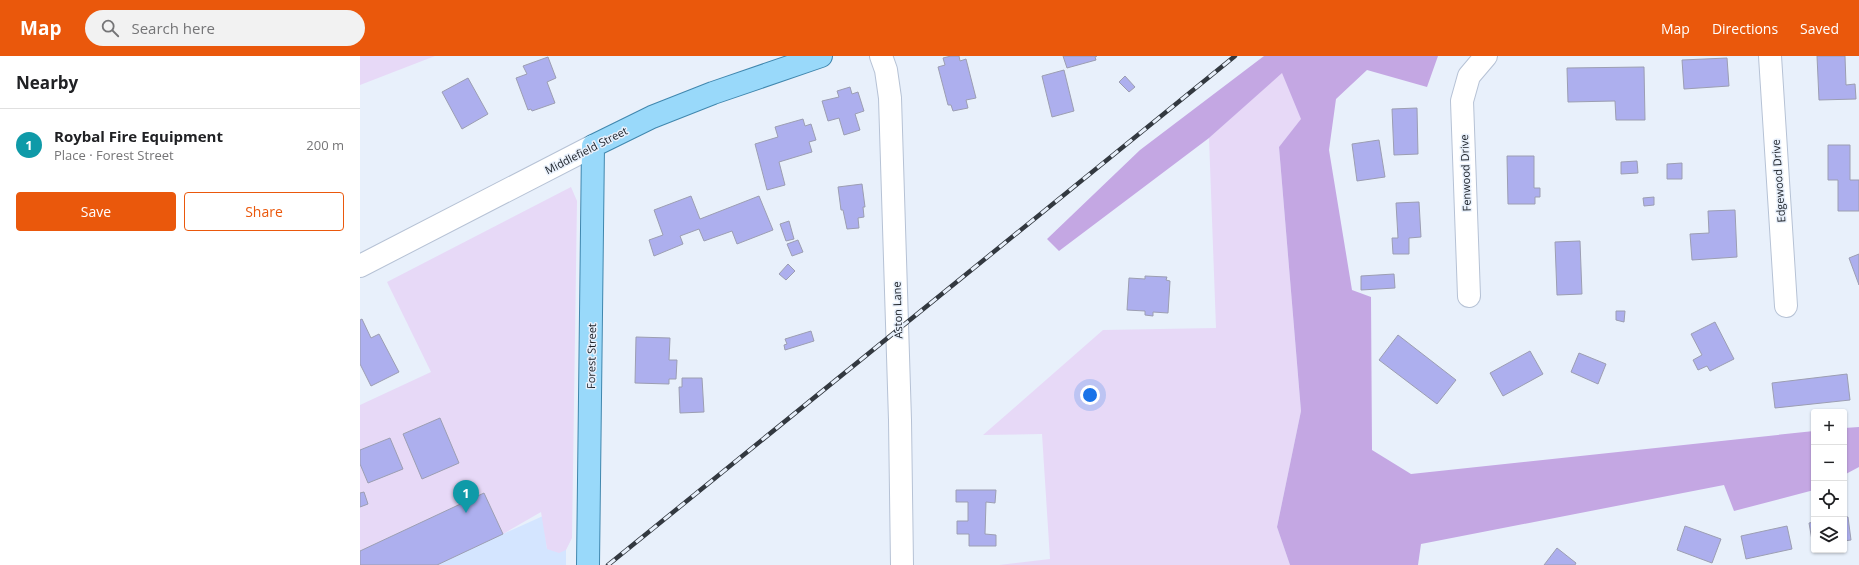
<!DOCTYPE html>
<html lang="en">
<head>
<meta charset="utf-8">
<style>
  :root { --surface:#fff; --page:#f2f2f2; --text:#202124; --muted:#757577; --line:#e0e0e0; --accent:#ea580c }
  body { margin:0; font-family:"Open Sans",sans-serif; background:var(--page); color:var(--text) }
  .controls { position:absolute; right:12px; bottom:12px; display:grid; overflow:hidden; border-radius:4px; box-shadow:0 1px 3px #0004 }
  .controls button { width:36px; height:36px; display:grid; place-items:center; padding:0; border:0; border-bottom:1px solid var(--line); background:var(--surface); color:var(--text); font:20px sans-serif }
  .you { position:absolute; left:730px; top:339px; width:14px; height:14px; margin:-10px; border:3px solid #fff; border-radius:50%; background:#1a73e8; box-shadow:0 0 0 6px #1a73e833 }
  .badge { display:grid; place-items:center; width:26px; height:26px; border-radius:50%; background:var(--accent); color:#fff; font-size:13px; font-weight:700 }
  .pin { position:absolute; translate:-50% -33px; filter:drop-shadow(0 1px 2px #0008) }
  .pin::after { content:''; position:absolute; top:21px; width:14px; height:12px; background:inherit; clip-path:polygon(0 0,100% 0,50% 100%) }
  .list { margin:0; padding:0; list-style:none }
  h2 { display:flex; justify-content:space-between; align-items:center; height:52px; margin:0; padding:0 16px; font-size:17px }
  h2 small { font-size:13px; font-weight:400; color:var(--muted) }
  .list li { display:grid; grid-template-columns:26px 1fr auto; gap:12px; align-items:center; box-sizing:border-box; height:72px; padding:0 16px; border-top:1px solid var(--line) }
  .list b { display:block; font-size:15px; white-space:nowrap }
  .list p { margin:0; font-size:13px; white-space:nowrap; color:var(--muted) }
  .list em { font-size:13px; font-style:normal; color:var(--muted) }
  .actions { display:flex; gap:8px; padding:12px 16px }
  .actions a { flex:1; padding:9px 0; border:1px solid var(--accent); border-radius:4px; text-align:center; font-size:14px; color:var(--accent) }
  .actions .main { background:var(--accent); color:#fff }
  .icon { flex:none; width:22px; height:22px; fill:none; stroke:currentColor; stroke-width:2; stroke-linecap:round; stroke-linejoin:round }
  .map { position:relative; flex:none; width:1499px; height:509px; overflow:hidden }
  header { display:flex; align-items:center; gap:24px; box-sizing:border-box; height:56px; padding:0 20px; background:var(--accent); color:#fff }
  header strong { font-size:19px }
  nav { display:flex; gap:22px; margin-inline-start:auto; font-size:14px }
  .search { width:280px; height:36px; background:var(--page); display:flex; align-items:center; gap:10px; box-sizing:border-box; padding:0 14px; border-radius:22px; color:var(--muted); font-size:15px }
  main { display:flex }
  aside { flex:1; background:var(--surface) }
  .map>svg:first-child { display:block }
  .built { fill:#d4e5ff }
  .green { fill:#e7d9f7 }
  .forest { fill:#c4a7e3 }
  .building { fill:#adafee; stroke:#9c9eb2 }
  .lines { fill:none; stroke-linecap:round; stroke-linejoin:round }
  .minor-casing { stroke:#b6c2d5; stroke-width:24 }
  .major-casing { stroke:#4087ae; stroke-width:24 }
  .minor { stroke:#fff; stroke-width:22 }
  .major { stroke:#99d9fa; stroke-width:22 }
  .rail-casing { stroke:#333940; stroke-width:4.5 }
  .rail { stroke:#e8f0fb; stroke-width:3; stroke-dasharray:9; stroke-linecap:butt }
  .labels { text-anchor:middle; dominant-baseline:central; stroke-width:3; stroke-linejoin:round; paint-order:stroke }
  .street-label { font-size:11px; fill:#191e25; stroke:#e8f0fb }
</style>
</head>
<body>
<header>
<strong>Map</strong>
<div class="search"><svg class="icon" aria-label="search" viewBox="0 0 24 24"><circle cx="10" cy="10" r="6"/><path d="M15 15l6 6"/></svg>Search here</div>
<nav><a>Map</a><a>Directions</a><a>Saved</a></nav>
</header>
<main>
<aside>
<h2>Nearby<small></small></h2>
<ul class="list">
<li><span class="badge" style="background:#0f9aa8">1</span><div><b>Roybal Fire Equipment</b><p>Place · Forest Street</p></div><em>200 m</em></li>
</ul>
<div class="actions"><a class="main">Save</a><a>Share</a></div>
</aside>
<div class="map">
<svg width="1499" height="509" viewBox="0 0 1499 509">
  <rect width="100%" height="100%" fill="#e8f0fb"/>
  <path class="built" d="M 124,437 L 143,478 L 183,460 L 187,493 L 206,494 L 206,509 L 0,509 L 0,495 Z"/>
  <path class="green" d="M 0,0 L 75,0 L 0,29 Z
    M 922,16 L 942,63 L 919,91 L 941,355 L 917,471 L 930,509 L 639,509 L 690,503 L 682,378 L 623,379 L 743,274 L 856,272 L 849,82 Z
    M 211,131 L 217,145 L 212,482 L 206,494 L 199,497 L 187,493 L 181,456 L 143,478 L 124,437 L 0,495 L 0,349 L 71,316 L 27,226 Z"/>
  <path class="forest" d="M 904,0 L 1078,0 L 1067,31 L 1007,14 L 976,43 L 969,94 L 992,234 L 1011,241 L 1012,394 L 1051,418 L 1454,375 L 1454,434 L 1374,455 L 1364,429 L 1061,488 L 1058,509 L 930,509 L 917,471 L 941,355 L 919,91 L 941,63 L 922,17 L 849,82 L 699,195 L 687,183 L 780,94 Z
    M 1499,371 L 1499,411 L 1484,419 L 1484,372 Z"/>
  <path class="building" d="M 591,0 L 599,0 L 600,5 L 606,3 L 616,42 L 606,44 L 608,52 L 593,55 L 591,49 L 588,49 L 578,11 L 585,9 L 583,2 Z
    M 703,0 L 737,0 L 735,1 L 736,4 L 707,12 Z
    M 1457,0 L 1485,0 L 1486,29 L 1495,28 L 1496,43 L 1459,44 Z
    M 188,1 L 196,22 L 187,26 L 195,47 L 172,55 L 171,53 L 168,54 L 156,22 L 167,18 L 163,10 Z
    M 1367,2 L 1369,30 L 1324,33 L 1322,4 Z
    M 1284,11 L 1285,64 L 1256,64 L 1255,45 L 1208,46 L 1207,12 Z
    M 704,14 L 714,55 L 692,61 L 682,20 Z
    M 765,20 L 775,31 L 769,36 L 759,26 Z
    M 108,22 L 128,58 L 102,73 L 82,36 Z
    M 490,31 L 492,38 L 498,36 L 504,55 L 495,58 L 500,74 L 484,79 L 479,62 L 468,65 L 462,45 L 479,41 L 477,35 Z
    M 1057,52 L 1058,98 L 1034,99 L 1032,53 Z
    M 443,63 L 445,70 L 451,68 L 456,84 L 449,86 L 452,96 L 419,106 L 425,129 L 407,134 L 395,88 L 418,81 L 415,71 Z
    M 1019,84 L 1025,121 L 997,125 L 992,88 Z
    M 1468,89 L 1490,89 L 1490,124 L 1499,124 L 1499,155 L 1478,155 L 1478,124 L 1468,124 Z
    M 1147,100 L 1174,100 L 1174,132 L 1180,132 L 1180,141 L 1175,141 L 1175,148 L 1148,148 Z
    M 1277,105 L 1278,117 L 1261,118 L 1261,106 Z
    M 1322,107 L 1322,123 L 1307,123 L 1307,108 Z
    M 502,128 L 505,151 L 503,151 L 504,161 L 498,162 L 499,172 L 487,173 L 483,154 L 481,154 L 478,131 Z
    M 331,140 L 340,163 L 399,140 L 413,174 L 377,188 L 372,175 L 344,185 L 339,173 L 320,180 L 323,188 L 294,200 L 289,184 L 303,179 L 294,154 Z
    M 1294,141 L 1294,149 L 1284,150 L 1283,142 Z
    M 1059,146 L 1061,181 L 1049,182 L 1049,198 L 1033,198 L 1032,182 L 1038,182 L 1036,147 Z
    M 1375,154 L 1377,201 L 1332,204 L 1330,178 L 1349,177 L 1348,155 Z
    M 429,165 L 434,183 L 426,185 L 420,168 Z
    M 438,184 L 443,196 L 432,200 L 427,188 Z
    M 1220,185 L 1222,238 L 1197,239 L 1195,186 Z
    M 1499,198 L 1499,229 L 1489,202 Z
    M 428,208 L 435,215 L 426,224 L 419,218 Z
    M 1034,218 L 1035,232 L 1001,234 L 1001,220 Z
    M 785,220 L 807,221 L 806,224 L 810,225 L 808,257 L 793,256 L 793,260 L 785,259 L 785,255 L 767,254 L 769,222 L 785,223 Z
    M 1256,255 L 1265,255 L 1264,266 L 1256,264 Z
    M 2,263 L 11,282 L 19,278 L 39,316 L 11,330 L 0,308 L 0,264 Z
    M 1355,266 L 1374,303 L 1350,315 L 1347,310 L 1338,314 L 1333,304 L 1342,299 L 1331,278 Z
    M 451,275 L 454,285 L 425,294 L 424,289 L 427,288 L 425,283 Z
    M 1038,279 L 1096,324 L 1077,348 L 1019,304 Z
    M 276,281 L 310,282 L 309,304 L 317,304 L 316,323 L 309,323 L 309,328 L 275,327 Z
    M 1170,295 L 1183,318 L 1143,340 L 1130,317 Z
    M 1219,297 L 1246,308 L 1238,328 L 1211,316 Z
    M 1487,318 L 1490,344 L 1415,352 L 1412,327 Z
    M 322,322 L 342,322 L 344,356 L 320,357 L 319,331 L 322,331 Z
    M 80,362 L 99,407 L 62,423 L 43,378 Z
    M 30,382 L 43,413 L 8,427 L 0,408 L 0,394 Z
    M 596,434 L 636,434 L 635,447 L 626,446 L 625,478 L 636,479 L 636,490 L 609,490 L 609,478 L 597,478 L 597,465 L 608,465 L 608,446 L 596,446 Z
    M 4,436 L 8,448 L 0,451 L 0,437 Z
    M 124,437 L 143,478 L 77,509 L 0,509 L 0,495 Z
    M 1484,461 L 1488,461 L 1491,484 L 1484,485 Z
    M 1454,466 L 1454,490 L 1453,490 L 1449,467 Z
    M 1325,470 L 1361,483 L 1352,507 L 1317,494 Z
    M 1427,470 L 1432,493 L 1386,503 L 1381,480 Z
    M 1197,492 L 1216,507 L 1215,509 L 1184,509 Z"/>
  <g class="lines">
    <defs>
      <path id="minor" d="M 521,0 L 526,14 L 530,42 L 540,364 L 542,509
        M 1410,0 L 1426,250
        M 0,210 L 233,90
        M 1109,240 L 1102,45 L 1109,20 L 1126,0"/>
      <path id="major" d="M 228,509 L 233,90 L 292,61 L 353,37 L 461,0"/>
    </defs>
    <use href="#minor" class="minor-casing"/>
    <use href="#major" class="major-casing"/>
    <use href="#minor" class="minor"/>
    <use href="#major" class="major"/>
    <defs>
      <path id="rail" d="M 248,509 L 875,0"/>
    </defs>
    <use href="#rail" class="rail-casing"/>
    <use href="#rail" class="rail"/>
  </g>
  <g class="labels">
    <g class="street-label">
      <text transform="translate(226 94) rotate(-27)">Middlefield Street</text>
      <text transform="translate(1105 117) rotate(-92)">Fenwood Drive</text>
      <text transform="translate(1418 125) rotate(-94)">Edgewood Drive</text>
      <text transform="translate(537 254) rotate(-92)">Aston Lane</text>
      <text transform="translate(231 300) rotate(-89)">Forest Street</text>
    </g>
  </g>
</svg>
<div class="controls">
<button>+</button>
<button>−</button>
<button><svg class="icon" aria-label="locate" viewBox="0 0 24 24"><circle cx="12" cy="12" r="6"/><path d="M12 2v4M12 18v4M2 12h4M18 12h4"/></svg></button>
<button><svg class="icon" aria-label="layers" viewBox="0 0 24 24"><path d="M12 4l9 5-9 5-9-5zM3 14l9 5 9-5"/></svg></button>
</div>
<div class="you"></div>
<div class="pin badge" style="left:106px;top:457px;background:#0f9aa8">1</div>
</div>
</main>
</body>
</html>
